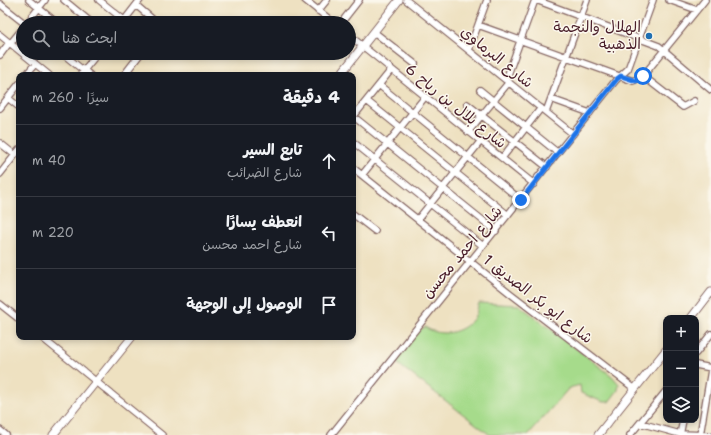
<!DOCTYPE html>
<html lang="ar">
<head>
<meta charset="utf-8">
<style>
  :root { --surface:#171b24; --page:#242831; --text:#f1f3f6; --muted:#9ea1a6; --line:#363941 }
  body { margin:0; font-family:"Shantell Sans","Playpen Sans Arabic",sans-serif; background:var(--page); color:var(--text); direction:rtl }
  .controls { position:absolute; right:12px; bottom:12px; display:grid; overflow:hidden; border-radius:8px; box-shadow:0 2px 6px #0003 }
  .controls button { width:36px; height:36px; display:grid; place-items:center; padding:0; border:0; border-bottom:1px solid var(--line); background:var(--surface); color:var(--text); font:20px sans-serif }
  .stop { position:absolute; width:12px; height:12px; margin:-9px; border:3px solid #1a73e8; border-radius:50%; background:#fff }
  .stop.end { background:#1a73e8; border-color:#fff; box-shadow:0 1px 4px #0008 }
  .list { margin:0; padding:0; list-style:none }
  h2 { display:flex; justify-content:space-between; align-items:center; height:52px; margin:0; padding:0 16px; font-size:17px }
  h2 small { font-size:13px; font-weight:400; color:var(--muted) }
  .list li { display:grid; grid-template-columns:26px 1fr auto; gap:12px; align-items:center; box-sizing:border-box; height:72px; padding:0 16px; border-top:1px solid var(--line) }
  .list b { display:block; font-size:15px; white-space:nowrap }
  .list p { margin:0; font-size:13px; white-space:nowrap; color:var(--muted) }
  .list em { font-size:13px; font-style:normal; color:var(--muted) }
  .icon { flex:none; width:22px; height:22px; fill:none; stroke:currentColor; stroke-width:2; stroke-linecap:round; stroke-linejoin:round }
  .map { position:relative; flex:none; width:711px; height:435px; overflow:hidden; direction:ltr }
  .search { position:absolute; background:var(--surface); box-shadow:0 2px 6px #0003; left:16px; top:16px; width:340px; height:44px; display:flex; align-items:center; gap:10px; box-sizing:border-box; padding:0 14px; border-radius:22px; color:var(--muted); font-size:15px }
  .panel { position:absolute; background:var(--surface); box-shadow:0 2px 6px #0003; left:16px; top:72px; width:340px; height:268px; border-radius:8px; direction:rtl }
  .map>svg:first-child { display:block }
  .green { fill:#a6db8b; stroke:#787d5b }
  .lines { fill:none; stroke-linecap:round; stroke-linejoin:round }
  .minor-casing { stroke:#836360; stroke-width:8 }
  .major-casing { stroke:#836360; stroke-width:9 }
  .minor { stroke:#fff; stroke-width:5.5 }
  .major { stroke:#fff; stroke-width:7 }
  .route { stroke:#1a73e8; stroke-width:5 }
  .poi-dot { fill:#1f6fb2; stroke:#fbf7ec; stroke-width:1.5 }
  .labels { text-anchor:middle; dominant-baseline:central; stroke-width:3; stroke-linejoin:round; paint-order:stroke }
  .poi-label { font-size:15px; fill:#4a1f2b; stroke:#fbf7ec; text-anchor:end }
  .street-label { font-size:15px; fill:#4a1f2b; stroke:#fbf7ec }
</style>
</head>
<body>
<div class="map">
<svg width="711" height="435" viewBox="0 0 711 435">
  <rect width="100%" height="100%" fill="#fbf7ec"/>
  <filter id="ink" filterUnits="userSpaceOnUse"><feTurbulence type="fractalNoise" baseFrequency=".025" numOctaves="2"/><feDisplacementMap in="SourceGraphic" scale="8" xChannelSelector="R" yChannelSelector="G"/><feConvolveMatrix kernelMatrix="1 2 1 2 8 2 1 2 1" color-interpolation-filters="sRGB"/></filter>
  <filter id="wash" filterUnits="userSpaceOnUse"><feTurbulence type="fractalNoise" baseFrequency=".012" numOctaves="4" result="noise"/><feDisplacementMap in="SourceGraphic" scale="16" xChannelSelector="R" yChannelSelector="G"/><feGaussianBlur stdDeviation="0.9" result="paint"/><feColorMatrix in="noise" values="0 0 0 0 0 0 0 0 0 0 0 0 0 0 0 0 0 1.4 0 .05"/><feComposite in="paint" operator="in"/></filter>
  <g filter="url(#wash)">
    <rect width="100%" height="100%" fill="#eee1c1"/>
    <path class="green" d="M 479,303 L 519,305 L 612,376 L 619,384 L 618,390 L 609,402 L 603,402 L 581,393 L 580,385 L 569,388 L 528,435 L 490,435 L 398,364 L 397,360 L 415,333 L 425,327 C 441,338 463,333 474,318 C 477,314 477,307 479,303 Z"/>
  </g>
  <g filter="url(#ink)">
    <g class="lines">
      <defs>
        <path id="minor" d="M 29,0 L 57,23
          M 64,0 L 92,23
          M 99,0 L 124,20
          M 305,0 L 334,23
          M 406,0 L 573,134
          M 536,0 L 659,46 L 711,90
          M 669,0 L 697,10
          M 0,4 L 24,23
          M 136,5 L 157,23
          M 318,11 L 327,0
          M 123,22 L 140,0
          M 27,23 L 45,0
          M 341,23 L 359,0
          M 478,25 L 633,81 L 643,76 L 705,0
          M 374,32 L 415,64
          M 0,35 L 49,75
          M 349,35 L 534,184
          M 10,44 L 23,28
          M 469,50 L 487,0
          M 62,53 L 84,71
          M 0,55 L 9,43
          M 84,70 L 90,75
          M 26,75 L 35,64
          M 80,75 L 98,53
          M 124,75 L 141,53
          M 643,76 L 683,107 L 694,101
          M 506,80 L 535,0
          M 379,85 L 521,200
          M 480,90 L 558,153
          M 8,98 L 19,107
          M 551,99 L 590,113
          M 367,101 L 508,215
          M 467,104 L 547,167
          M 0,108 L 19,84
          M 546,112 L 587,0
          M 353,116 L 496,231
          M 354,116 L 391,70
          M 468,132 L 509,82
          M 353,142 L 483,246
          M 0,143 L 15,155
          M 502,158 L 541,108
          M 353,168 L 511,294 L 635,389
          M 0,174 L 19,150
          M 362,175 L 425,97
          M 353,214 L 375,231
          M 418,219 L 480,142
          M 0,304 L 19,319
          M 41,337 L 162,435
          M 696,353 L 711,334
          M 696,365 L 711,368
          M 640,423 L 680,434 L 710,435
          M 0,430 L 6,435
          M 331,435 L 616,80 L 628,69 L 653,0
          M 630,435 L 666,391
          M 680,435 L 683,420
          M 700,435 L 711,370"/>
        <path id="major" d="M 340,75 L 399,0
          M 691,318 L 711,292
          M 53,435 L 132,337
          M 598,435 L 666,350"/>
      </defs>
      <use href="#minor" class="minor-casing"/>
      <use href="#major" class="major-casing"/>
      <use href="#minor" class="minor"/>
      <use href="#major" class="major"/>
    </g>
  </g>
  <g class="lines" filter="url(#ink)">
    <path class="route" d="M 521,200 L 617,79 L 621,76 L 636,81 L 643,76"/>
  </g>
  <circle class="poi-dot" cx="649" cy="36" r="4"/>
  <g class="labels">
    <g class="poi-label">
      <text x="641" y="27">الهلال والنجمة<tspan x="641" dy="17">الذهبية</tspan></text>
    </g>
    <g class="street-label">
      <text transform="translate(497 57) rotate(39)">شارع البرماوي</text>
      <text transform="translate(456 106) rotate(39)">شارع بلال بن رباح 6</text>
      <text transform="translate(462 252) rotate(-50)">شارع احمد محسن</text>
      <text transform="translate(538 299) rotate(38)">شارع ابو بكر الصديق 1</text>
    </g>
  </g>
</svg>
<div class="controls">
<button>+</button>
<button>−</button>
<button><svg class="icon" aria-label="layers" viewBox="0 0 24 24"><path d="M12 4l9 5-9 5-9-5zM3 14l9 5 9-5"/></svg></button>
</div>
<div class="stop" style="left:643px;top:76px"></div>
<div class="stop end" style="left:521px;top:200px"></div>
<div class="search"><svg class="icon" aria-label="search" viewBox="0 0 24 24"><circle cx="10" cy="10" r="6"/><path d="M15 15l6 6"/></svg>ابحث هنا</div>
<section class="panel">
<h2>4 دقيقة<small>سيرًا · 260 m</small></h2>
<ul class="list">
<li><svg class="icon" aria-label="ahead" viewBox="0 0 24 24"><path d="M12 20V5M6 11l6-6 6 6"/></svg><div><b>تابع السير</b><p>شارع الضرائب</p></div><em>40 m</em></li>
<li><svg class="icon" aria-label="left" viewBox="0 0 24 24"><path d="M17 20v-9H6M10 6l-5 5 5 5"/></svg><div><b>انعطف يسارًا</b><p>شارع احمد محسن</p></div><em>220 m</em></li>
<li><svg class="icon" aria-label="arrive" viewBox="0 0 24 24"><path d="M6 21V4h12l-3 4 3 4H6"/></svg><div><b>الوصول إلى الوجهة</b></div></li>
</ul>
</section>
</div>
</body>
</html>
